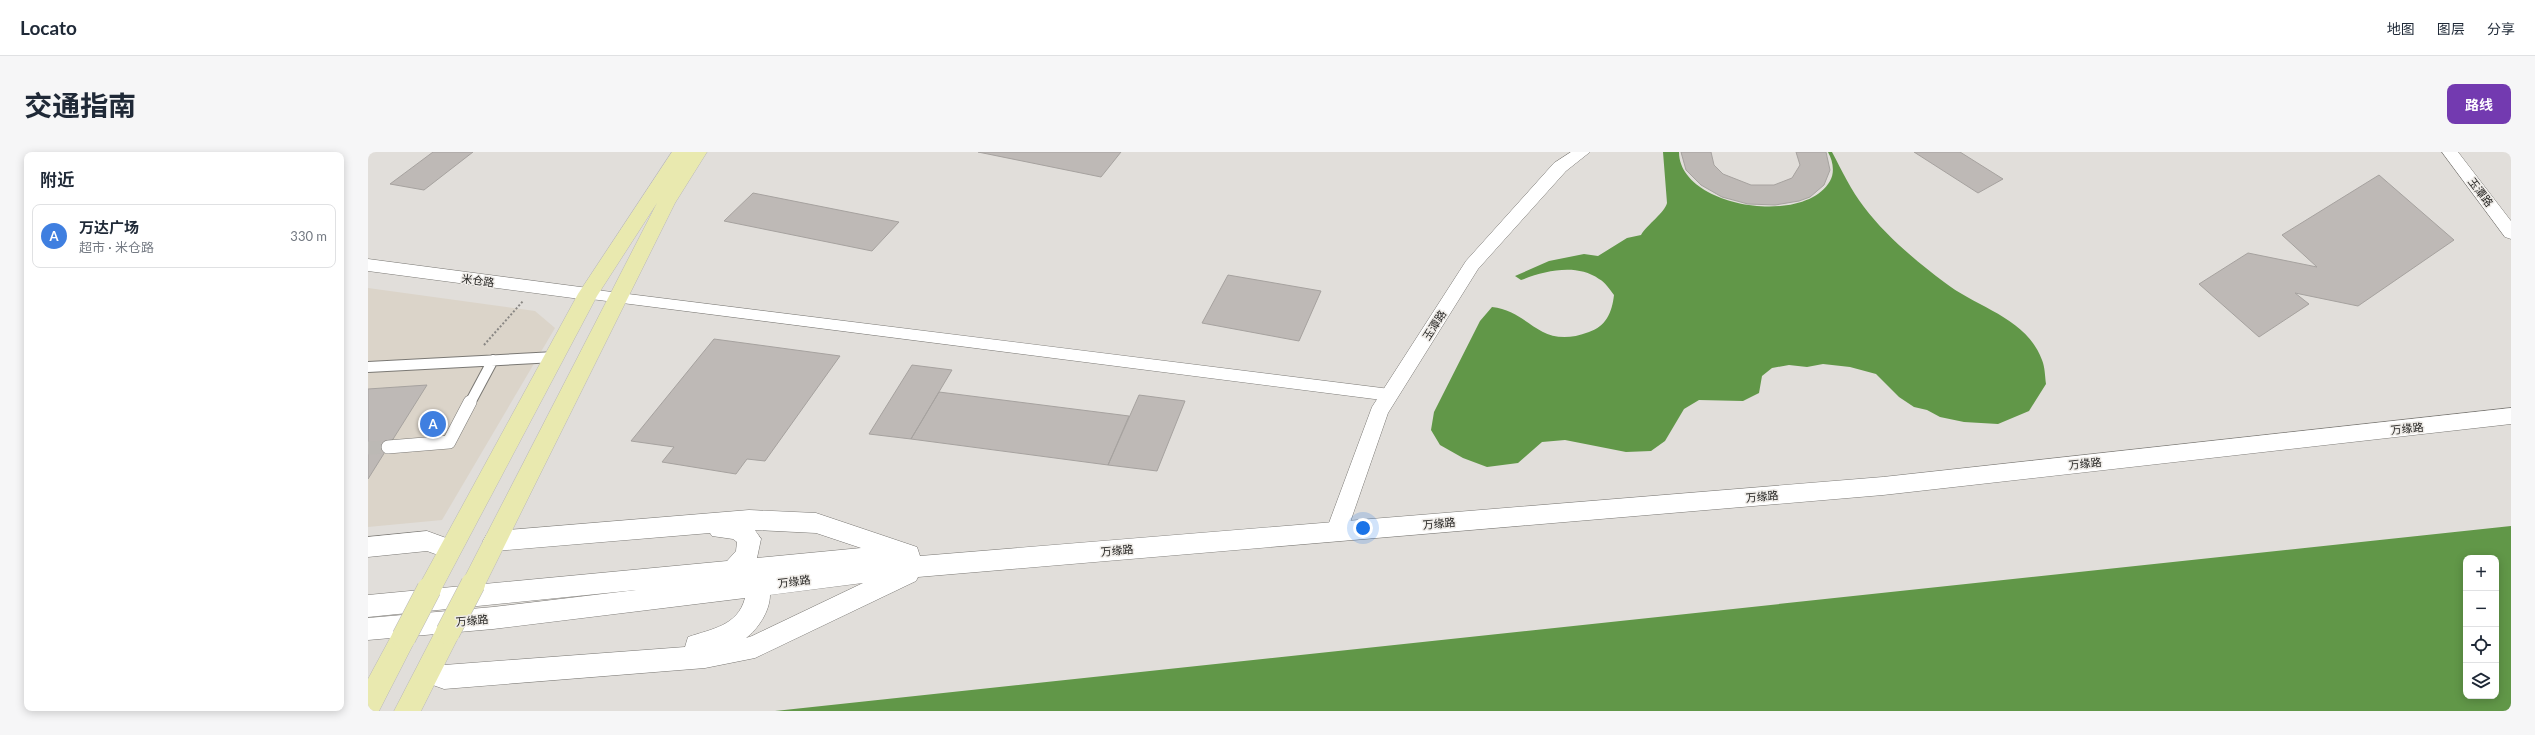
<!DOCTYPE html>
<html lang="zh">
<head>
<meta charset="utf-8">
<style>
  :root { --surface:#fff; --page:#f6f6f7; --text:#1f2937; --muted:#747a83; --line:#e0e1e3; --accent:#733ab0 }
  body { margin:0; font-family:Lato,"Noto Sans SC",sans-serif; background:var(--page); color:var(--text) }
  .controls { position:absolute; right:12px; bottom:12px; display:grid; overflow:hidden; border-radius:8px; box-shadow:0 2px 10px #0003 }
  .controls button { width:36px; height:36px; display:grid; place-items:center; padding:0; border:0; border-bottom:1px solid var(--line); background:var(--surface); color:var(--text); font:20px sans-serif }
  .you { position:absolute; left:995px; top:376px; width:14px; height:14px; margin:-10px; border:3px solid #fff; border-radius:50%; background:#1a73e8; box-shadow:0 0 0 6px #1a73e833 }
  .badge { display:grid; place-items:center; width:26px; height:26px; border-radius:50%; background:var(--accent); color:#fff; font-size:13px; font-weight:700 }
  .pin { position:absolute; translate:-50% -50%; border:2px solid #fff; box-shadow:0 1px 4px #0006 }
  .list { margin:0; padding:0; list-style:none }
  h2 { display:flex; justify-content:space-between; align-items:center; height:52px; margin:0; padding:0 16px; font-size:17px }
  h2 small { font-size:13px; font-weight:400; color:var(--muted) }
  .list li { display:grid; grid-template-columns:26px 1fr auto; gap:12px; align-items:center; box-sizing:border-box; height:64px; margin:0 8px 8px; padding:0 8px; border:1px solid var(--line); border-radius:8px }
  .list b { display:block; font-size:15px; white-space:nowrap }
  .list p { margin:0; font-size:13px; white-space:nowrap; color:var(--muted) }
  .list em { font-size:13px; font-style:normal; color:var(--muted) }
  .icon { flex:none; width:22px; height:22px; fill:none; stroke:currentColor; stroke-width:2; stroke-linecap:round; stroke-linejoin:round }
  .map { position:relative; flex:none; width:2143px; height:559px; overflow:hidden; border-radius:8px }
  header { display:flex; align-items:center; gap:24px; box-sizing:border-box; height:56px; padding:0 20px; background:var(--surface); border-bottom:1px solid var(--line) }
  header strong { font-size:19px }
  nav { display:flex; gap:22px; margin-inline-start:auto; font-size:14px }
  .intro { display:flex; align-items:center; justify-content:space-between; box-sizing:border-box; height:96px; padding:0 24px }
  h1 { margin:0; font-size:28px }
  .button { padding:10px 18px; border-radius:8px; background:var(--accent); color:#fff; font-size:14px; font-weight:700 }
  main { display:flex; gap:24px; padding:0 24px }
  aside { flex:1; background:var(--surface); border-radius:8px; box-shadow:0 2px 10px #0003 }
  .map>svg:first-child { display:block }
  .built { fill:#dbd4c9 }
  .water { fill:#619748; fill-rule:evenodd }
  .building { fill:#beb9b6; stroke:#a6a29f }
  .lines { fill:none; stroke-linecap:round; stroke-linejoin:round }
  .pedestrian-tunnel { stroke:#bcb9b5; stroke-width:13; stroke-dasharray:13 6; stroke-linecap:butt }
  .pedestrian-far1-casing { stroke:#7a7874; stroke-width:12 }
  .pedestrian-casing { stroke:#7a7874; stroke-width:14 }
  .minor-casing { stroke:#7a7874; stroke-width:1 }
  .tertiary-casing { stroke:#7a7874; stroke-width:1 }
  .secondary-casing { stroke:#7a7874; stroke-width:1 }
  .primary-casing { stroke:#bab9b9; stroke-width:1 }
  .path { stroke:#898784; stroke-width:2; stroke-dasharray:2 2; stroke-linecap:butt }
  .pedestrian-far1 { stroke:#fff; stroke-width:10 }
  .pedestrian { stroke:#fff; stroke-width:13 }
  .minor { fill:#fff; fill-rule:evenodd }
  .tertiary { fill:#fff; fill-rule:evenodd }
  .secondary { fill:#fff; fill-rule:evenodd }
  .primary { fill:#e9e9af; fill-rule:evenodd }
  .primary-bridge-casing { stroke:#bab9b9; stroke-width:25; stroke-linecap:butt }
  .primary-bridge { stroke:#e9e9af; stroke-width:24 }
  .labels { text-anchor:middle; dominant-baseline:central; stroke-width:3; stroke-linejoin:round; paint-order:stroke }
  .street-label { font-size:11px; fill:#262523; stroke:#eeebe7 }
</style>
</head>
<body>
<header>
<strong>Locato</strong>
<nav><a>地图</a><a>图层</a><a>分享</a></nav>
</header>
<div class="intro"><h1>交通指南</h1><a class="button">路线</a></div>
<main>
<aside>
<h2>附近<small></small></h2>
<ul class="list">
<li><span class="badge" style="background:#3f7fe0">A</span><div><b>万达广场</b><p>超市 · 米仓路</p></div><em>330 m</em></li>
</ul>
</aside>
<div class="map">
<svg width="2143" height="559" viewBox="0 0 2143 559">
  <rect width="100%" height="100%" fill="#e1deda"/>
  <path class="built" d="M 0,136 L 167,159 L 187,176 L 74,368 L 0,375 Z"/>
  <path class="water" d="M 1295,0 L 1311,0 C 1311,55 1436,75 1462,29 C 1467,20 1465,9 1460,0 L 1464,0 C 1474,19 1483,38 1496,55 C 1517,83 1548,109 1576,130 C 1609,156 1658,165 1674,208 C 1677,215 1677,225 1678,232 L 1661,259 L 1630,272 L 1596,270 L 1572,265 L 1559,258 L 1546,255 L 1531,245 L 1508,222 L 1482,215 L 1455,212 L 1439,215 L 1421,213 L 1404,216 L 1394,224 L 1391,241 L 1375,249 L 1331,248 L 1316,257 L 1297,289 L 1283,299 L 1258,300 L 1197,288 L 1174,290 L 1150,311 L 1119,315 L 1095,306 L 1072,293 L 1063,278 L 1066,260 L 1112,169 L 1124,155 C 1163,159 1171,199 1221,180 C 1238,174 1244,161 1246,143 C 1242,138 1237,130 1231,127 C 1208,111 1177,119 1153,128 L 1147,124 L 1181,109 L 1216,102 L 1230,104 L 1259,86 L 1273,83 C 1279,73 1297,60 1299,51 Z
    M 2143,374 L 2143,559 L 407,559 ZM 2098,406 L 2128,406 L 2128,544 L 2098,544 Z"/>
  <path class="building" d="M 65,0 L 105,0 L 56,38 L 22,32 Z
    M 610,0 L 753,0 L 733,25 Z
    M 1313,0 L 1343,0 L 1346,13 L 1355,22 L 1383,33 L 1406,33 L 1424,26 L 1432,13 L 1428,0 L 1458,0 L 1462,18 L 1456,33 L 1442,45 L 1431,49 L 1407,53 L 1380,52 L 1354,45 L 1333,33 L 1318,18 Z
    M 1546,0 L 1592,0 L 1635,27 L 1610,41 Z
    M 2011,23 L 2086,88 L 1990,154 L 1927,141 L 1941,152 L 1891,185 L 1831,132 L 1880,101 L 1949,115 L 1914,83 Z
    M 385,41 L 531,70 L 504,99 L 356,69 Z
    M 860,123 L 953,139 L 931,189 L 834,171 Z
    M 346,187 L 472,204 L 397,309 L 379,307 L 368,322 L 294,310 L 306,295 L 263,289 Z
    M 544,213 L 584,218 L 543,287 L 501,282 Z
    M 59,233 L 0,327 L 0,237 Z
    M 571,240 L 761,264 L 740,313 L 543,287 Z
    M 771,243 L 817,249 L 789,319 L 740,313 Z"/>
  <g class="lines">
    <path class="pedestrian-tunnel" d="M 0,296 L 20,295"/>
    <defs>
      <path id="pedestrian-far1" d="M 0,215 L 187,205
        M 102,251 L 125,208"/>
      <path id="pedestrian" d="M 20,295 L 81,290 L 102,250"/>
      <path id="minor" d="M 220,137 L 1022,237 L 1028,239 L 1030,243 L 1028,247 L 1022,249 L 215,146 L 213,142 Z"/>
      <path id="tertiary" d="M 1203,0 L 1222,0 L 1198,19 L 1110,117 L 1020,261 L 977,385 L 969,388 L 961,385 L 958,379 L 1004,255 L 1098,109 L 1186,11 Z
        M 2074,0 L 2090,0 L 2143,69 L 2143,87 L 2137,85 Z
        M 0,107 L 220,136 L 226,138 L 229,142 L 226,146 L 220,148 L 0,119 Z"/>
      <path id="secondary" d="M 2143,256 L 2143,272 L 1515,343 L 550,425 L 548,429 L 387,506 L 337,516 L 76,537 L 51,528 L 47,520 L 51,512 L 60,508 L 76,513 L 317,495 L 320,485 C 343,477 370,474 377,446 L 125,477 L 0,488 L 0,466 L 125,455 L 268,438 L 0,465 L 0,443 L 359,409 L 368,399 L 369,390 L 365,387 L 344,384 L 342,381 L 127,399 L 119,396 L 115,389 L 119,382 L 127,379 L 381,358 L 448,361 L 549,395 L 552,404 L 1515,325 ZM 387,378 L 448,381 L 493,396 L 389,406 L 393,387 ZM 495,431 L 384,484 L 378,486 C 390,477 402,459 402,443 Z
        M 59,379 L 89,390 L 93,397 L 89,404 L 81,407 L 59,399 L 0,405 L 0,385 Z"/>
      <path id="primary" d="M 304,0 L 339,0 L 307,51 L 114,439 L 105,442 L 96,439 L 93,432 L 289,51 L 229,144 L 70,444 L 61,447 L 52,444 L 49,437 L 210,142 Z
        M 80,469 L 89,472 L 93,480 L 53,559 L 26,559 L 71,472 Z
        M 36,474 L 45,477 L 49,485 L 11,559 L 0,559 L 0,527 L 27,477 Z"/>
    </defs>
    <use href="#pedestrian-far1" class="pedestrian-far1-casing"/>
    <use href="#pedestrian" class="pedestrian-casing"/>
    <use href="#minor" class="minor-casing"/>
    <use href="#tertiary" class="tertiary-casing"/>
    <use href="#secondary" class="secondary-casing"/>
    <use href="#primary" class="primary-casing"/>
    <path class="path" d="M 116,193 L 155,149"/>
    <use href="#pedestrian-far1" class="pedestrian-far1"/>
    <use href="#pedestrian" class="pedestrian"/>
    <use href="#minor" class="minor"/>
    <use href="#tertiary" class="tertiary"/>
    <use href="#secondary" class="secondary"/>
    <use href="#primary" class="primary"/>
    <defs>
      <path id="primary-bridge" d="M 80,480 L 105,432
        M 36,485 L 61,437"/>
    </defs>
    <use href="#primary-bridge" class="primary-bridge-casing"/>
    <use href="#primary-bridge" class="primary-bridge"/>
  </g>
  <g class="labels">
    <g class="street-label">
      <text transform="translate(2113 40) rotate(53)">玉潭路</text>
      <text transform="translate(110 128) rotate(8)">米仓路</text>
      <text transform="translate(1066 173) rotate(-57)">玉潭路</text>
      <text transform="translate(2039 276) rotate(-6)">万缘路</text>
      <text transform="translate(1717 311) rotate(-6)">万缘路</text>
      <text transform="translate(1394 344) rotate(-5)">万缘路</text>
      <text transform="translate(1071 371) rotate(-5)">万缘路</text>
      <text transform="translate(749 398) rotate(-5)">万缘路</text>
      <text transform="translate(426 429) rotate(-7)">万缘路</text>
      <text transform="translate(104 468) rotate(-5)">万缘路</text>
    </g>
  </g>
</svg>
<div class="controls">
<button>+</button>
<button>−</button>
<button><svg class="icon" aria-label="locate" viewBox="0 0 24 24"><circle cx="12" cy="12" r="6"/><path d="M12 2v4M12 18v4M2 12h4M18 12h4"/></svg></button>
<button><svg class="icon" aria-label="layers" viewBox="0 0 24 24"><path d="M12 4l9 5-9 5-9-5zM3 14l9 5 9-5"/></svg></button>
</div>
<div class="you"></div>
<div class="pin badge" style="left:65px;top:272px;background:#3f7fe0">A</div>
</div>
</main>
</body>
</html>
